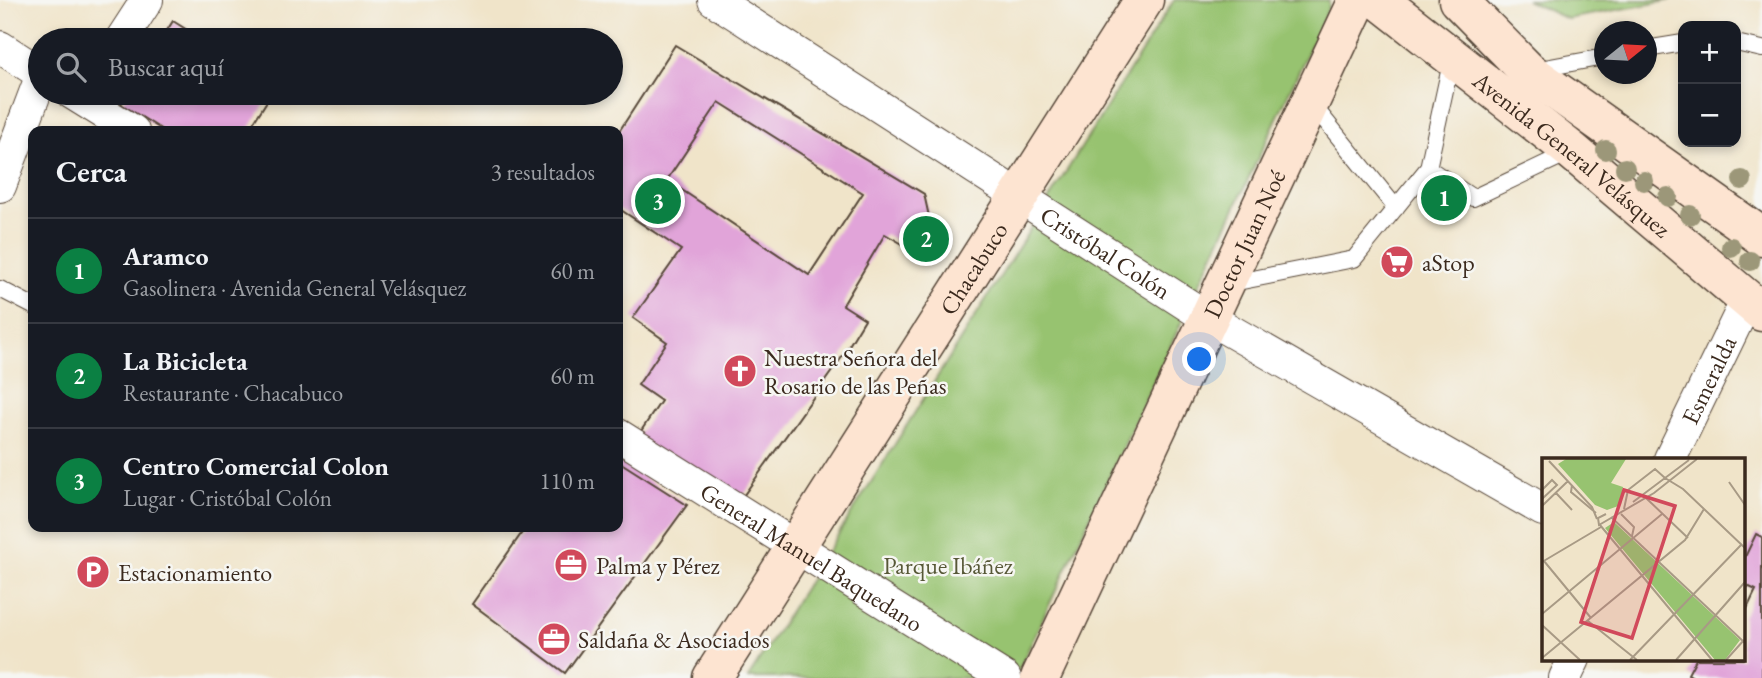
<!DOCTYPE html>
<html lang="es">
<head>
<meta charset="utf-8">
<style>
  :root { --surface:#171b24; --page:#20242c; --text:#f1f3f6; --muted:#9ea1a6; --line:#363941; --accent:#0b8043 }
  body { margin:0; font-family:"EB Garamond",serif; background:var(--page); color:var(--text) }
  .controls { position:absolute; right:21px; top:21px; display:grid; overflow:hidden; border-radius:14px; box-shadow:0 4px 10px #0003 }
  .controls button { width:63px; height:63px; display:grid; place-items:center; padding:0; border:0; border-bottom:2px solid var(--line); background:var(--surface); color:var(--text); font:35px sans-serif }
  .compass { position:absolute; left:1594px; top:21px; width:63px; height:63px; border-radius:50%; background:var(--surface); box-shadow:0 4px 10px #0003; rotate:72deg }
  .you { position:absolute; left:1200px; top:360px; width:24px; height:24px; margin:-18px; border:5px solid #fff; border-radius:50%; background:#1a73e8; box-shadow:0 0 0 10px #1a73e833 }
  .badge { display:grid; place-items:center; width:46px; height:46px; border-radius:50%; background:var(--accent); color:#fff; font-size:23px; font-weight:700 }
  .pin { position:absolute; translate:-50% -50%; border:4px solid #fff; box-shadow:0 2px 7px #0006 }
  .list { margin:0; padding:0; list-style:none }
  h2 { display:flex; justify-content:space-between; align-items:center; height:91px; margin:0; padding:0 28px; font-size:30px }
  h2 small { font-size:23px; font-weight:400; color:var(--muted) }
  .list li { display:grid; grid-template-columns:46px 1fr auto; gap:21px; align-items:center; box-sizing:border-box; height:105px; padding:0 28px; border-top:2px solid var(--line) }
  .list b { display:block; font-size:26px; white-space:nowrap }
  .list p { margin:0; font-size:23px; white-space:nowrap; color:var(--muted) }
  .list em { font-size:23px; font-style:normal; color:var(--muted) }
  .icon { flex:none; width:38px; height:38px; fill:none; stroke:currentColor; stroke-width:2; stroke-linecap:round; stroke-linejoin:round }
  .map { position:relative; flex:none; width:1762px; height:678px; overflow:hidden }
  .search { position:absolute; background:var(--surface); box-shadow:0 4px 10px #0003; left:28px; top:28px; width:595px; height:77px; display:flex; align-items:center; gap:18px; box-sizing:border-box; padding:0 24px; border-radius:38px; color:var(--muted); font-size:26px }
  .panel { position:absolute; background:var(--surface); box-shadow:0 4px 10px #0003; left:28px; top:126px; width:595px; height:406px; border-radius:14px }
  .map>svg:first-child { display:block }
  .green { fill:#97c370; stroke:#697647; stroke-width:2 }
  .building { fill:#e1a4d9; fill-rule:evenodd }
  .lines { fill:none; stroke-linecap:round; stroke-linejoin:round }
  .lane-casing { stroke:#564638; stroke-width:18 }
  .street-casing { stroke:#564638; stroke-width:34 }
  .secondary-casing { stroke:#564638; stroke-width:41 }
  .lane { stroke:#fff; stroke-width:16 }
  .street { stroke:#fff; stroke-width:32 }
  .secondary { stroke:#fde4d1; stroke-width:38 }
  .tree { fill:#9c9779 }
  .labels { text-anchor:middle; dominant-baseline:central; stroke-width:5; stroke-linejoin:round; paint-order:stroke }
  .street-label { font-size:24px; fill:#3b2a1e; stroke:#f6f6f2 }
  .poi-label { font-size:24px; fill:#3b2a1e; stroke:#f6f6f2; text-anchor:start }
  .park-label { font-size:24px; fill:#575837; stroke:#f6f6f2 }
  .inset-road { fill:none; stroke:#a89a85; stroke-width:2 }
  .view { fill:#d1495b; fill-opacity:0.15; stroke:#d1495b; stroke-width:3.5 }
  .inset-edge { fill:none; stroke:#3b2a1e; stroke-width:3.5 }
</style>
</head>
<body>
<div class="map">
<svg width="1762" height="678" viewBox="0 0 1762 678">
  <rect width="100%" height="100%" fill="#f6f6f2"/>
  <filter id="ink" filterUnits="userSpaceOnUse"><feTurbulence type="fractalNoise" baseFrequency=".0143" numOctaves="2"/><feDisplacementMap in="SourceGraphic" scale="14" xChannelSelector="R" yChannelSelector="G"/><feConvolveMatrix kernelMatrix="1 2 1 2 8 2 1 2 1" color-interpolation-filters="sRGB"/></filter>
  <filter id="wash" filterUnits="userSpaceOnUse"><feTurbulence type="fractalNoise" baseFrequency=".00686" numOctaves="4" result="noise"/><feDisplacementMap in="SourceGraphic" scale="28" xChannelSelector="R" yChannelSelector="G"/><feGaussianBlur stdDeviation="1.57" result="paint"/><feColorMatrix in="noise" values="0 0 0 0 0 0 0 0 0 0 0 0 0 0 0 0 0 1.4 0 .05"/><feComposite in="paint" operator="in"/></filter>
  <g filter="url(#wash)">
    <rect width="100%" height="100%" fill="#f0e4c9"/>
    <path class="green" d="M 1174,0 L 1329,0 L 1329,7 L 1015,678 L 748,678 Z
      M 1526,0 L 1672,0 L 1567,19 Z"/>
    <g id="blocks">
      <path class="building" d="M 173,21 L 203,40 L 161,40 Z
        M 675,45 L 924,194 L 930,221 L 913,250 L 885,234 L 843,305 L 865,319 L 842,357 L 736,506 L 637,437 L 661,401 L 638,385 L 667,342 L 633,318 L 681,250 L 618,208 L 618,133 ZM 719,102 L 863,193 L 809,275 L 667,180 Z
        M 129,93 L 272,93 L 248,131 L 164,131 L 121,104 Z
        M 618,461 L 687,505 L 565,673 L 472,604 L 526,527 L 618,527 Z
        M 1756,534 L 1762,537 L 1762,678 L 1695,678 L 1688,674 L 1696,659 L 1743,659 L 1743,617 L 1756,590 L 1743,584 L 1743,561 Z"/>
    </g>
  </g>
  <g filter="url(#ink)">
    <use href="#blocks" fill-opacity="0" stroke="#564638" stroke-width="2"/>
    <g class="lines">
      <defs>
        <path id="lane" d="M 1736,43 L 1762,49
          M 1646,49 L 1683,43
          M 1534,70 L 1604,57
          M 1312,104 L 1396,208
          M 1428,168 L 1473,198 L 1570,152
          M 1227,284 L 1354,259 L 1428,168 L 1452,58
          M 0,289 L 33,306"/>
        <g id="street">
          <path id="s1" d="M 714,0 L 1208,318 L 1543,510"/>
          <path d="M 121,40 L 147,0"/>
          <path d="M 0,47 L 40,73"/>
          <path d="M 72,93 L 133,131"/>
          <path d="M 0,186 L 40,80"/>
          <path id="s2" d="M 618,435 L 1005,678"/>
          <path id="s3" d="M 1670,459 L 1747,300"/>
          <path d="M 1565,678 L 1574,659"/>
        </g>
        <g id="secondary">
          <path id="s4" d="M 1379,0 L 1572,151 L 1762,312"/>
          <path d="M 1458,0 L 1528,71 L 1762,237"/>
          <path id="s5" d="M 712,678 L 1144,0"/>
          <path id="s6" d="M 1040,678 L 1358,0"/>
        </g>
      </defs>
      <use href="#lane" class="lane-casing"/>
      <use href="#street" class="street-casing"/>
      <use href="#secondary" class="secondary-casing"/>
      <use href="#lane" class="lane"/>
      <use href="#street" class="street"/>
      <use href="#secondary" class="secondary"/>
    </g>
    <g class="tree">
      <circle cx="1606" cy="150" r="10"/>
      <circle cx="1625" cy="168" r="10"/>
      <circle cx="1742" cy="180" r="10"/>
      <circle cx="1644" cy="181" r="10"/>
      <circle cx="1668" cy="197" r="10"/>
      <circle cx="1690" cy="215" r="10"/>
      <circle cx="1731" cy="247" r="10"/>
      <circle cx="1750" cy="261" r="10"/>
    </g>
  </g>
  <defs>
    <symbol id="supermarket-disc" viewBox="-11 -11 22 22"><circle r="9.5" fill="#d1495b" stroke="#f6f6f2"/><path d="M-6-5.5h2.5l.6 2H6L4.5 2H-2.5L-4.4-4H-6ZM-1.5 3.2a1.3 1.3 0 1 0 .1 0ZM3 3.2a1.3 1.3 0 1 0 .1 0Z" fill="#fff"/></symbol>
    <symbol id="church-disc" viewBox="-11 -11 22 22"><circle r="9.5" fill="#d1495b" stroke="#f6f6f2"/><path d="M-1.2-6h2.4v3.5h3.3v2.4h-3.3V6h-2.4V-.1h-3.3v-2.4h3.3Z" fill="#fff"/></symbol>
    <symbol id="office-disc" viewBox="-11 -11 22 22"><circle r="9.5" fill="#d1495b" stroke="#f6f6f2"/><path d="M-6-3h4V-5.5h4V-3h4V5H-6ZM-1-4.5V-3h2v-1.5ZM-6 0V1H6V0Z" fill="#fff"/></symbol>
    <symbol id="parking-disc" viewBox="-11 -11 22 22"><circle r="9.5" fill="#d1495b" stroke="#f6f6f2"/><path d="M-3.5-5.5H1a3.5 3.5 0 0 1 0 7H-1V5.5H-3.5ZM-1-3.4V-.6H.8a1.4 1.4 0 0 0 0-2.8Z" fill="#fff"/></symbol>
  </defs>
  <g fill-rule="evenodd">
    <use href="#supermarket-disc" x="1378" y="243" width="38" height="38"/>
    <use href="#church-disc" x="721" y="352" width="38" height="38"/>
    <use href="#office-disc" x="552" y="546" width="38" height="38"/>
    <use href="#parking-disc" x="74" y="553" width="38" height="38"/>
    <use href="#office-disc" x="535" y="620" width="38" height="38"/>
  </g>
  <g class="labels">
    <g class="street-label">
      <text stroke="none"><textPath href="#s4" startOffset="247">Avenida General Velásquez</textPath></text>
      <text stroke="none"><textPath href="#s6" startOffset="480">Doctor Juan Noé</textPath></text>
      <text stroke="none"><textPath href="#s1" startOffset="466">Cristóbal Colón</textPath></text>
      <text stroke="none"><textPath href="#s5" startOffset="486">Chacabuco</textPath></text>
      <text stroke="none"><textPath href="#s3" startOffset="88">Esmeralda</textPath></text>
      <text stroke="none"><textPath href="#s2" startOffset="229">General Manuel Baquedano</textPath></text>
    </g>
    <g class="poi-label">
      <text x="1422" y="262">aStop</text>
      <text x="764" y="357">Nuestra Señora del<tspan x="764" dy="28">Rosario de las Peñas</tspan></text>
      <text x="596" y="565">Palma y Pérez</text>
      <text x="118" y="572">Estacionamiento</text>
      <text x="578" y="639">Saldaña &amp; Asociados</text>
    </g>
    <g class="park-label">
      <text x="948" y="565">Parque Ibáñez</text>
    </g>
  </g>
  <g transform="translate(1542 458)">
    <rect width="203" height="203" fill="#f0e4c9"/>
    <path d="M 24,1 L 84,1 L 69,25 L 81,29 L 79,47 L 65,52 L 53,47 L 16,6 ZM 72,64 L 198,182 L 183,202 L 173,202 L 63,70 Z" fill="#97c370"/>
    <path class="inset-road" d="M 7,3 L 50,49 L 55,61M 123,20 L 141,31 L 203,90M 187,24 L 203,47M 30,27 L 29,34 L 54,55M 0,32 L 10,22 L 15,27 L 0,41M 14,35 L 30,52M 104,40 L 146,80M 91,44 L 147,2M 0,48 L 26,23M 82,51 L 86,32 L 113,11 L 123,20M 64,56 L 56,60 L 57,67 L 112,35 L 155,1M 79,56 L 92,69 L 90,78M 69,59 L 203,185M 58,67 L 170,202M 2,103 L 49,160M 0,104 L 59,69M 0,156 L 120,56M 46,163 L 95,202M 0,167 L 38,202M 0,200 L 143,82 L 162,51M 88,202 L 199,87M 134,202 L 203,124M 184,202 L 202,182"/>
    <path class="view" d="M 82,32 L 133,48 L 90,180 L 39,164 Z"/>
    <rect width="203" height="203" class="inset-edge"/>
  </g>
</svg>
<div class="controls">
<button>+</button>
<button>−</button>
</div>
<svg class="compass" viewBox="-18 -18 36 36"><path d="M0-13l5 13h-10z" fill="#e53935"/><path d="M0 13l5-13h-10z" fill="#9ea1a6"/></svg>
<div class="you"></div>
<div class="pin badge" style="left:1444px;top:198px">1</div>
<div class="pin badge" style="left:926px;top:239px">2</div>
<div class="pin badge" style="left:658px;top:201px">3</div>
<div class="search"><svg class="icon" aria-label="search" viewBox="0 0 24 24"><circle cx="10" cy="10" r="6"/><path d="M15 15l6 6"/></svg>Buscar aquí</div>
<section class="panel">
<h2>Cerca<small>3 resultados</small></h2>
<ul class="list">
<li><span class="badge">1</span><div><b>Aramco</b><p>Gasolinera · Avenida General Velásquez</p></div><em>60 m</em></li>
<li><span class="badge">2</span><div><b>La Bicicleta</b><p>Restaurante · Chacabuco</p></div><em>60 m</em></li>
<li><span class="badge">3</span><div><b>Centro Comercial Colon</b><p>Lugar · Cristóbal Colón</p></div><em>110 m</em></li>
</ul>
</section>
</div>
</body>
</html>
